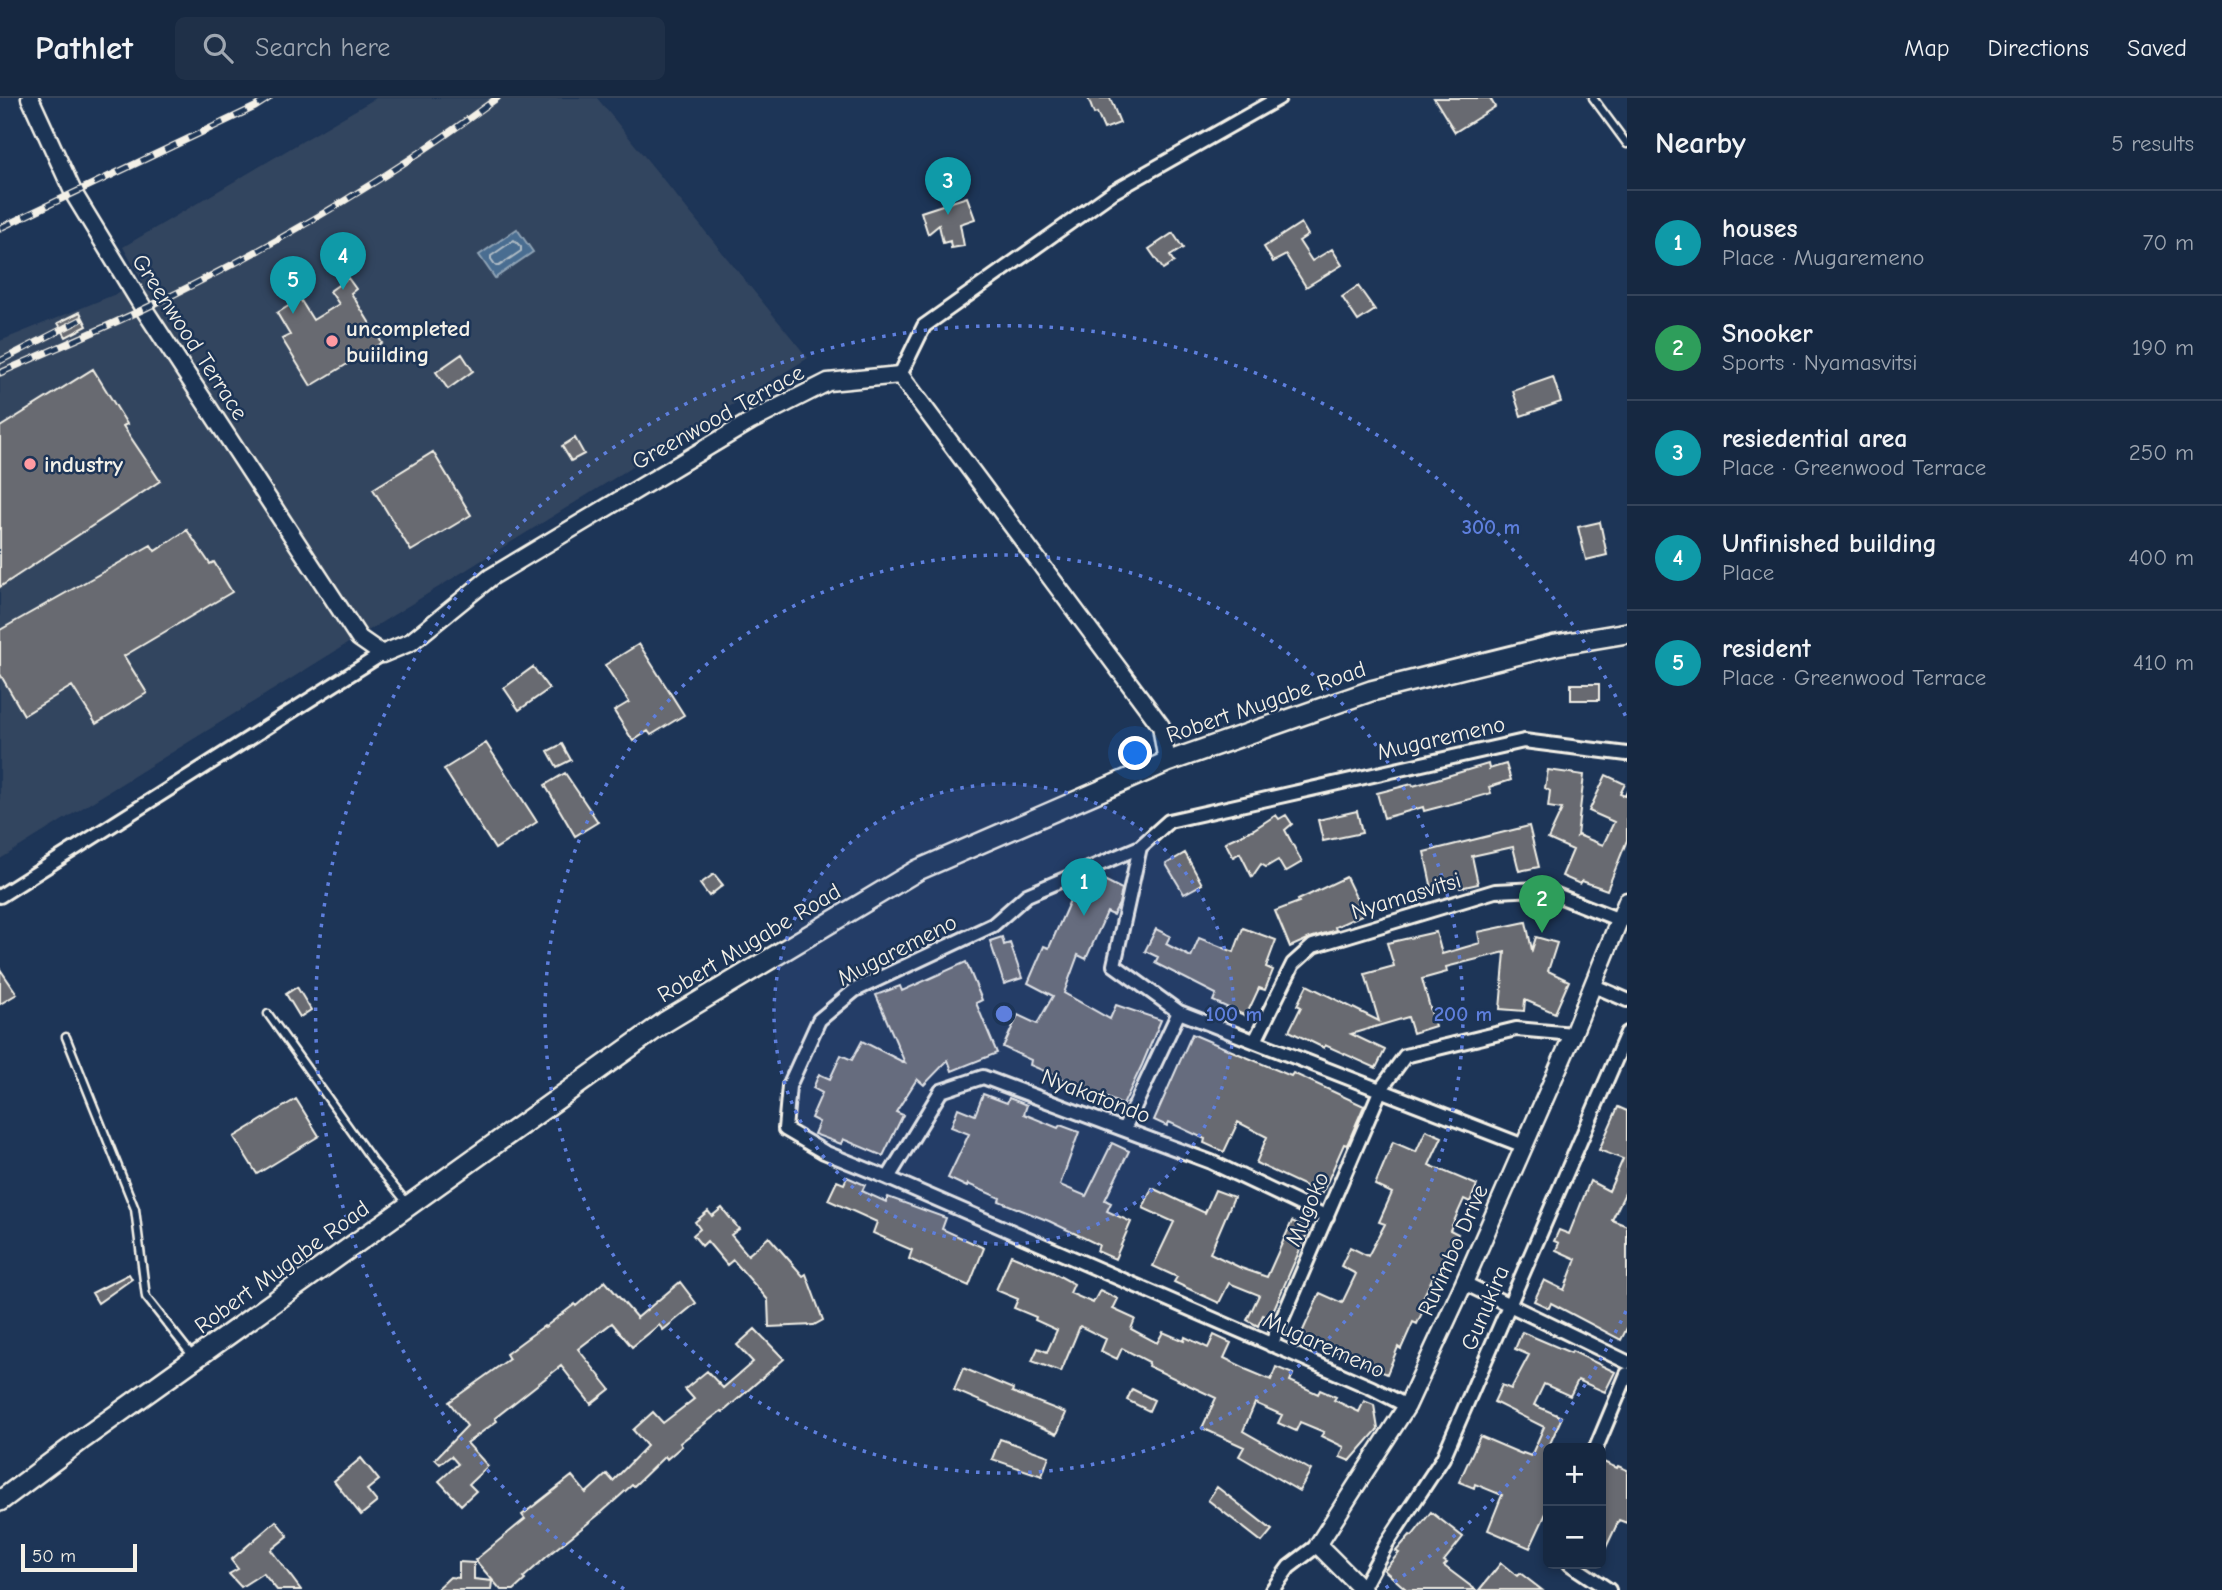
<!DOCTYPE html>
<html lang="en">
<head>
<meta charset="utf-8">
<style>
  :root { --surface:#162841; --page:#1f3048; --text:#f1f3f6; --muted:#9ea6b1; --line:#35445a; --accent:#bca0f2 }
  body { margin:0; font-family:"Comic Neue",sans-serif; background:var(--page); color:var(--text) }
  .controls { position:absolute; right:21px; bottom:21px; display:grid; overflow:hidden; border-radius:10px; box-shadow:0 4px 10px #0003 }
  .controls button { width:63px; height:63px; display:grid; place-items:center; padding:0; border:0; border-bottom:2px solid var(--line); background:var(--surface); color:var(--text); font:35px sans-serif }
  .scale { position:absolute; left:21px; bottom:18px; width:116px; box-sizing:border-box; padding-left:7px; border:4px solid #f4f1e8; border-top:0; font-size:19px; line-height:24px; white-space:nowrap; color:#f4f1e8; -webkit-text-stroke:5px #1d3557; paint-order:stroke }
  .you { position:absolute; left:1136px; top:656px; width:24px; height:24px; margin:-18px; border:5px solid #fff; border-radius:50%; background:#1a73e8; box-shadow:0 0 0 10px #1a73e833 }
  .badge { display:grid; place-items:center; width:46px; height:46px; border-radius:50%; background:var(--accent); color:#fff; font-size:23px; font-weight:700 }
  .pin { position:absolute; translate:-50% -58px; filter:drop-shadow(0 2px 4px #0008) }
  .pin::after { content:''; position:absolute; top:37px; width:24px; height:21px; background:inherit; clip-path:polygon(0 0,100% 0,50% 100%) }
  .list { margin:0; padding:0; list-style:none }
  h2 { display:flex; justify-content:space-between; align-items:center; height:91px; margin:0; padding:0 28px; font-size:30px }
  h2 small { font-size:23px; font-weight:400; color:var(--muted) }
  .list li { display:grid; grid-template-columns:46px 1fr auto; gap:21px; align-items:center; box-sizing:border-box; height:105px; padding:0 28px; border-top:2px solid var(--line) }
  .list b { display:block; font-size:26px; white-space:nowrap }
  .list p { margin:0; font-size:23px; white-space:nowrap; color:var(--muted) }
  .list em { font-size:23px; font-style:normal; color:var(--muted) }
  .icon { flex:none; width:38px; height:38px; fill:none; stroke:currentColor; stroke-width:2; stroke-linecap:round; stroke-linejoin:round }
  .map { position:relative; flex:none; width:1627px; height:1492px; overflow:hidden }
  header { display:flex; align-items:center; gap:42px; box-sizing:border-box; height:98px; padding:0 35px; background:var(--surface); border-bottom:2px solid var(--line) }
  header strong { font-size:33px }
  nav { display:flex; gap:38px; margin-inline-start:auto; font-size:24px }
  .search { width:490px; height:63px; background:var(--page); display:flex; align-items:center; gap:18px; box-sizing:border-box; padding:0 24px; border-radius:10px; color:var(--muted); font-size:26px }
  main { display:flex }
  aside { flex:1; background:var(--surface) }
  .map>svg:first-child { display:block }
  .built { fill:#33455f }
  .water { fill:#4a6d91; stroke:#8ea2b4; stroke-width:2 }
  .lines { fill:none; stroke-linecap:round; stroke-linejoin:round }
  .shore { stroke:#b0bcc5; stroke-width:2 }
  .building { fill:#676b71; stroke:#f4f1e8; stroke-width:2 }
  .service-casing { stroke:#f4f1e8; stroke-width:11 }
  .minor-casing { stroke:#f4f1e8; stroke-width:18 }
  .tertiary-casing { stroke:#f4f1e8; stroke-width:21 }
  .primary-casing { stroke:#f4f1e8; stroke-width:24 }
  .service { stroke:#1d3557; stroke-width:6 }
  .minor { stroke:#1d3557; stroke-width:12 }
  .tertiary { stroke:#1d3557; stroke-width:16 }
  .primary { stroke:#1d3557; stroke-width:19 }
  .rail-casing { stroke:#f4f1e8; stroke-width:7 }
  .rail { stroke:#1d3557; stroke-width:4.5; stroke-dasharray:13; stroke-linecap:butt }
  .ring { fill:none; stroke:#5e7fdd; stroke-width:3.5; stroke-dasharray:3.5 7 }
  .poi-dot { fill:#ff9aa2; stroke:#1d3557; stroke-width:2.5 }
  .labels { text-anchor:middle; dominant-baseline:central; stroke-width:5; stroke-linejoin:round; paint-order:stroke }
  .poi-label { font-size:23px; font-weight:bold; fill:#f4f1e8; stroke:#1d3557; text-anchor:start }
  .street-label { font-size:23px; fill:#f4f1e8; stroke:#1d3557 }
  .centre { fill:#5e7fdd; stroke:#1d3557; stroke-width:3.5 }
  .ring-label { font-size:21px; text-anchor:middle; font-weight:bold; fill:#5e7fdd; stroke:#1d3557; stroke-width:5; stroke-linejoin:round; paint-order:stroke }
</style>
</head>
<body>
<header>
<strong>Pathlet</strong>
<div class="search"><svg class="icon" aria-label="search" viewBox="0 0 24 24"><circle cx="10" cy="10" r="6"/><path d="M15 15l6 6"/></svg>Search here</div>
<nav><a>Map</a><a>Directions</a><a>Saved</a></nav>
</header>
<main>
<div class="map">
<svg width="1627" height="1492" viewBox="0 0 1627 1492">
  <rect width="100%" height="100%" fill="#1d3557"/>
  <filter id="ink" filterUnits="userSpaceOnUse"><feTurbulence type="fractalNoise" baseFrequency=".0143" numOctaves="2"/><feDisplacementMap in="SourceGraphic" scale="14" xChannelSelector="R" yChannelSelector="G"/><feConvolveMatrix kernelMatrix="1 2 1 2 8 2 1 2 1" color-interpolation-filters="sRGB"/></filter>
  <g filter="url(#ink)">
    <path class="built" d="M 376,0 L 597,0 L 808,260 L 0,761 L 0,243 L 143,185 L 123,149 Z"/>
    <path class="water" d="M 517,131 L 533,154 L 495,180 L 479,157 Z"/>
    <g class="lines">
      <path class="shore" d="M 514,142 L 521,149 L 521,153 L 499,168 L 496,168 L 491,161 L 491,158 Z"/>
    </g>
    <path class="building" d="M 1088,0 L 1110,0 L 1120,25 L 1104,31 L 1097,15 L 1094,16 Z
      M 1434,0 L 1490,0 L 1495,9 L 1455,34 Z
      M 967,99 L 975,121 L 960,126 L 964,148 L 951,150 L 950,143 L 943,145 L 939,127 L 928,136 L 921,114 Z
      M 1301,125 L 1308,137 L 1299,143 L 1312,163 L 1332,151 L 1342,167 L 1306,189 L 1286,157 L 1273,164 L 1264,149 Z
      M 1173,135 L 1183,150 L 1170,158 L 1174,164 L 1163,171 L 1149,151 Z
      M 348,180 L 356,191 L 351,195 L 382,245 L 311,288 L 282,241 L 290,237 L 277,215 L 300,201 L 313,222 L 339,206 L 330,193 Z
      M 1358,188 L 1375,212 L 1358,223 L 1342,199 Z
      M 80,214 L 87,228 L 66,239 L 58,225 Z
      M 462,256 L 473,273 L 448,291 L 436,274 Z
      M 93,271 L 127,326 L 123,328 L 160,383 L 0,489 L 0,329 Z
      M 1553,279 L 1561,304 L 1521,318 L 1513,293 Z
      M 575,340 L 584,356 L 571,363 L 562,348 Z
      M 433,354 L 471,417 L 411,453 L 373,391 Z
      M 1600,424 L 1607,457 L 1586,462 L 1578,429 Z
      M 187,432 L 210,466 L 214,464 L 232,494 L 124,558 L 147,595 L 96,626 L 72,588 L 24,617 L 0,576 L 0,532 L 151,447 L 155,453 Z
      M 639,546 L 684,617 L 651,637 L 648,633 L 633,643 L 614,613 L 629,604 L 605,567 Z
      M 533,569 L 549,591 L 519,612 L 504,590 Z
      M 1571,586 L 1599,586 L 1599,602 L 1571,602 Z
      M 486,645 L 537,724 L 495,751 L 444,671 Z
      M 562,646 L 571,662 L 557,669 L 548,653 Z
      M 1488,666 L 1489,671 L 1506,666 L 1511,682 L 1489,689 L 1491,695 L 1474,700 L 1424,713 L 1423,709 L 1384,720 L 1377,695 L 1412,686 L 1413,688 Z
      M 1548,672 L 1584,677 L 1577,738 L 1578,737 L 1603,747 L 1614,724 L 1589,713 L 1606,677 L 1625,686 L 1620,696 L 1625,698 L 1627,693 L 1627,742 L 1607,792 L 1582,783 L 1580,786 L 1562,778 L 1573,752 L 1548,741 L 1562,711 L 1548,709 L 1550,693 L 1545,690 Z
      M 565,675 L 598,724 L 575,738 L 545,687 Z
      M 1357,713 L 1362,735 L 1323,743 L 1318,722 Z
      M 1276,717 L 1279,721 L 1286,717 L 1292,726 L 1285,732 L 1302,764 L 1285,774 L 1278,762 L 1266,769 L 1261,766 L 1252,779 L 1240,755 L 1233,759 L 1225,744 L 1254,731 Z
      M 1529,728 L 1539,769 L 1519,773 L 1513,749 L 1472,758 L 1478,786 L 1460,790 L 1459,785 L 1432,791 L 1424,754 Z
      M 1185,755 L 1202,786 L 1184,796 L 1166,766 Z
      M 714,776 L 723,787 L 709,798 L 700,786 Z
      M 1346,779 L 1364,816 L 1335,829 L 1336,832 L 1310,840 L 1290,849 L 1275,813 L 1299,804 L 1298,802 Z
      M 1102,781 L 1122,791 L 1119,806 L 1113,817 L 1107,814 L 1086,861 L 1078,857 L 1064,895 L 1110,921 L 1116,907 L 1161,922 L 1142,967 L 1123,1007 L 1030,967 L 1031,962 L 1003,949 L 1018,917 L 1037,926 L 1053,898 L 1028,885 L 1044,848 L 1049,850 L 1071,800 L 1078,804 L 1086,788 Z
      M 1526,824 L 1532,852 L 1536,839 L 1557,845 L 1548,873 L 1569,883 L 1555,915 L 1525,902 L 1524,913 L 1500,911 L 1505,854 L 1446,869 L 1447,874 L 1422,881 L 1435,928 L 1413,935 L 1408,919 L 1351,936 L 1385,952 L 1376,970 L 1325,947 L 1324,950 L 1289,933 L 1301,909 L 1297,907 L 1307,887 L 1379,923 L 1365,876 L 1394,868 L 1387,845 L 1436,834 L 1442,856 L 1480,845 L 1478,834 Z
      M 1243,830 L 1276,842 L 1266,869 L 1273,872 L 1265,892 L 1259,890 L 1246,918 L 1213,903 L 1216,896 L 1155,865 L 1158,859 L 1145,853 L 1156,831 L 1170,838 L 1166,846 L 1191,859 L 1199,840 L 1234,854 Z
      M 1002,839 L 1004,847 L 1010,845 L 1022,880 L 1004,886 L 990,843 Z
      M 966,864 L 982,902 L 976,905 L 997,955 L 952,973 L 948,962 L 924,987 L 917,981 L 896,1014 L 903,1017 L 883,1058 L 843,1041 L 841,1046 L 814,1036 L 819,1024 L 811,1020 L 822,995 L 813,990 L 819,976 L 830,981 L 841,957 L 852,962 L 862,943 L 905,965 L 876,897 L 900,888 L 902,893 Z
      M 0,871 L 17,896 L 0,906 Z
      M 297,889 L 311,912 L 300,919 L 286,896 Z
      M 1192,936 L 1291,978 L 1293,975 L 1364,1008 L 1347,1047 L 1344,1046 L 1322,1096 L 1256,1065 L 1267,1039 L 1238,1024 L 1224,1054 L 1204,1045 L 1205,1041 L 1169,1024 L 1167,1028 L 1154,1022 Z
      M 983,996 L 1007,1005 L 1009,1000 L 1027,1007 L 1024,1016 L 1058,1030 L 1060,1027 L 1079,1034 L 1060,1087 L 1086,1098 L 1112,1045 L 1129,1053 L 1105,1102 L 1111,1105 L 1107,1113 L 1131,1124 L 1115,1161 L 1097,1153 L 1099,1147 L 1049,1123 L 999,1103 L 1000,1100 L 968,1086 L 967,1089 L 948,1080 L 969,1036 L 951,1029 L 958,1010 L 975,1017 Z
      M 296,1001 L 319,1038 L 257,1076 L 234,1039 Z
      M 1618,1009 L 1627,1013 L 1627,1091 L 1612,1122 L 1627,1128 L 1627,1230 L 1621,1242 L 1551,1205 L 1549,1210 L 1534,1203 L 1544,1182 L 1564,1192 L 1576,1161 L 1556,1152 L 1559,1145 L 1554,1143 L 1559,1132 L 1569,1136 L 1590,1083 L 1609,1093 L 1623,1061 L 1599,1052 Z
      M 1426,1032 L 1442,1039 L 1429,1067 L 1477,1087 L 1470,1104 L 1464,1101 L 1450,1132 L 1458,1136 L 1445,1162 L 1448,1163 L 1439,1181 L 1433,1179 L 1420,1206 L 1425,1208 L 1417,1226 L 1413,1224 L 1401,1251 L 1398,1249 L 1387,1276 L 1300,1239 L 1320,1195 L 1342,1205 L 1356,1176 L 1341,1168 L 1350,1149 L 1368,1158 L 1385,1126 L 1379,1124 L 1392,1095 L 1375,1087 L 1393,1044 L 1416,1054 Z
      M 847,1079 L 865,1087 L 862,1093 L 886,1104 L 888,1099 L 946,1120 L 942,1131 L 984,1150 L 969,1188 L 909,1161 L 912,1152 L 873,1135 L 877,1124 L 828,1102 L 837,1083 L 844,1086 Z
      M 1152,1090 L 1205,1115 L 1215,1092 L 1234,1099 L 1210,1155 L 1241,1170 L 1267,1179 L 1292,1123 L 1309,1131 L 1270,1220 L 1263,1217 L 1258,1228 L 1247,1222 L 1259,1197 L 1229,1185 L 1219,1205 L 1174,1184 L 1177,1179 L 1153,1168 L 1174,1124 L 1143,1110 Z
      M 722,1110 L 739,1131 L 731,1137 L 748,1157 L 769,1139 L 803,1178 L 806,1176 L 823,1222 L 814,1227 L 769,1229 L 768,1202 L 733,1162 L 727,1167 L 707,1143 L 702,1148 L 693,1137 L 700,1131 L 695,1124 L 708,1113 L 712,1118 Z
      M 1011,1157 L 1052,1174 L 1074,1186 L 1070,1195 L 1093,1205 L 1100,1192 L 1118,1201 L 1113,1211 L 1135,1221 L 1131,1231 L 1157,1245 L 1163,1234 L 1184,1243 L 1185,1239 L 1208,1250 L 1214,1237 L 1231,1245 L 1224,1260 L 1245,1270 L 1245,1271 L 1271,1282 L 1276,1269 L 1293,1276 L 1290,1283 L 1318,1296 L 1320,1292 L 1336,1299 L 1334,1302 L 1359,1314 L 1364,1303 L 1374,1307 L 1378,1331 L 1350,1363 L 1340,1359 L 1344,1349 L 1321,1338 L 1324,1334 L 1300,1324 L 1296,1333 L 1278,1325 L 1282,1317 L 1255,1305 L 1243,1333 L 1311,1372 L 1299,1393 L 1239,1358 L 1244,1349 L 1202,1330 L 1216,1300 L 1148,1268 L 1149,1264 L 1122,1250 L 1117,1261 L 1101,1253 L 1106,1241 L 1080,1228 L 1061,1274 L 1032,1263 L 1038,1250 L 1047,1254 L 1057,1232 L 1035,1222 L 1036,1219 L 1014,1210 L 1018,1201 L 996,1192 Z
      M 129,1176 L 132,1181 L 98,1205 L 92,1195 Z
      M 605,1183 L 637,1220 L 680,1184 L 696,1205 L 663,1232 L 659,1227 L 632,1249 L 612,1225 L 578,1251 L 610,1291 L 591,1306 L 561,1268 L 495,1320 L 497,1323 L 467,1345 L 488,1368 L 469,1386 L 476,1393 L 461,1407 L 439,1383 L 458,1366 L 451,1358 L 440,1366 L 435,1361 L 467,1328 L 449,1304 L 509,1261 L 506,1256 L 522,1244 L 544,1228 L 545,1229 L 575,1206 L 576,1208 Z
      M 755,1231 L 784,1261 L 723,1314 L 721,1313 L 680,1345 L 682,1348 L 667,1361 L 665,1358 L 634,1388 L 632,1387 L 602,1414 L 552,1454 L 523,1480 L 525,1482 L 514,1492 L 501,1492 L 475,1462 L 525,1421 L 522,1417 L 572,1378 L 586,1395 L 607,1376 L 613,1383 L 647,1348 L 633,1332 L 653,1314 L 663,1325 L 694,1301 L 685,1291 L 707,1273 L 723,1290 L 753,1264 L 737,1247 Z
      M 1522,1234 L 1571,1255 L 1572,1253 L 1615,1274 L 1605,1294 L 1578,1282 L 1570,1298 L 1544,1286 L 1534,1307 L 1562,1319 L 1548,1350 L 1548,1411 L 1530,1450 L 1488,1432 L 1502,1397 L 1475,1386 L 1474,1390 L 1459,1384 L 1480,1338 L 1522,1356 L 1523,1355 L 1531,1358 L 1544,1329 L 1494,1304 L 1502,1287 L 1511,1291 L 1529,1257 L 1515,1251 Z
      M 963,1270 L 1013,1291 L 1012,1294 L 1066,1315 L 1057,1336 L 954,1292 Z
      M 1132,1291 L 1154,1302 L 1149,1313 L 1127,1302 Z
      M 1000,1341 L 1049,1358 L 1042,1378 L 992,1361 Z
      M 361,1360 L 379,1382 L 367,1392 L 377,1404 L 361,1417 L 334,1383 Z
      M 1601,1363 L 1617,1370 L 1618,1368 L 1627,1372 L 1627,1425 L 1619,1422 L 1601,1460 Z
      M 1217,1389 L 1272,1432 L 1262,1444 L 1208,1402 Z
      M 1431,1414 L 1463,1439 L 1444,1463 L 1447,1465 L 1444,1468 L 1476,1492 L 1407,1492 L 1384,1472 L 1399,1455 L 1396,1453 L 1410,1437 L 1412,1438 Z
      M 276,1423 L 288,1438 L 271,1452 L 301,1492 L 277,1492 L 263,1475 L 241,1489 L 229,1476 L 238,1471 L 231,1462 Z
      M 459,1464 L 474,1465 L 474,1481 L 492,1483 L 491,1492 L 436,1492 L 450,1479 L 459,1480 Z
      M 1501,1465 L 1517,1478 L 1520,1475 L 1542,1492 L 1479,1492 Z"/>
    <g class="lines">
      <defs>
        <path id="service" d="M 1593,0 L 1627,46
          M 268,916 L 372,1062 L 408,1106
          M 66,939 L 135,1111 L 146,1199 L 194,1260"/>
        <path id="minor" d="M 900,277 L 924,228 L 1113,94 L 1279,0
          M 1140,749 L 1114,867 L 1179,914 L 1524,1048
          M 0,798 L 382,556
          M 1592,887 L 1627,902
          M 1255,943 L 1293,866 L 1313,848 L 1495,793 L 1541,791 L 1620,822
          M 1124,1031 L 1179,914
          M 888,1080 L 941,993 L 983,979 L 1211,1064 L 1327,1119
          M 1464,1185 L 1627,1264
          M 1271,1247 L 1381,991 L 1405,958 L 1516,931 L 1573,936
          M 1407,1308 L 1372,1290 L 888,1080 L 824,1054 L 785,1031 L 789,988 L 819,922 L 855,892 L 993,827 L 1027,797 L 1140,749 L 1169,723 L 1524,643 L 1627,656
          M 1596,1350 L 1627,1276
          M 1570,1466 L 1609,1492
          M 1362,1491 L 1387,1445 L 1443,1360 L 1627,935
          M 1272,1492 L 1289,1469 L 1318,1447"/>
        <path id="tertiary" d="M 30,0 L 74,96 L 144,211 L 359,540 L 382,556 L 411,544 L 491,479 L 751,323 L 828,284 L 900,277 L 1161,628 L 1167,664
          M 1363,1492 L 1318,1447 L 1407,1308 L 1464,1185 L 1573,936 L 1627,803"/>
        <path id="primary" d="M 0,1403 L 84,1340 L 665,924 L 918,772 L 1167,664 L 1371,593 L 1556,547 L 1627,535"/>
      </defs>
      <use href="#service" class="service-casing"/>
      <use href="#minor" class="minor-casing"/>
      <use href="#tertiary" class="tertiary-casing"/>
      <use href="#primary" class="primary-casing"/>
      <use href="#service" class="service"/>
      <use href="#minor" class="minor"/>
      <use href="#tertiary" class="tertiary"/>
      <use href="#primary" class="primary"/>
      <defs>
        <path id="rail" d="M 0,130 L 255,9 L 269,0
          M 0,263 L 80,222
          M 0,275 C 49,253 98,233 146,210 C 269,151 387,82 497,0"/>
      </defs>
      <use href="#rail" class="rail-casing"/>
      <use href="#rail" class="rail"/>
    </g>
  </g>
  <circle cx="1004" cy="916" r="230" fill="#5e7fdd" fill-opacity=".12"/>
  <g class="ring">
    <circle cx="1004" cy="916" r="230"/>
    <circle cx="1004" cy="916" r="459"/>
    <path d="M1626 1213A689 689 0 0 1 1384 1491M624 1491A689 689 0 1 1 1626 619"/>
  </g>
  <g class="poi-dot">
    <circle cx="332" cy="243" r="7"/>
    <circle cx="30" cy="366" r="7"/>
  </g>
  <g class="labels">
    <g class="poi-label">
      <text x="346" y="230">uncompleted<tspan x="346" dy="26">buiilding</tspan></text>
      <text x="44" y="366">industry</text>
    </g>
    <g class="street-label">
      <text transform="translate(190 239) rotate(57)">Greenwood Terrace</text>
      <text transform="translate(718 319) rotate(-29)">Greenwood Terrace</text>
      <text transform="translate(1266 604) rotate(-19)">Robert Mugabe Road</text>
      <text transform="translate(1441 640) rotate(-13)">Mugaremeno</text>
      <text transform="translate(1406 798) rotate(-17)">Nyamasvitsi</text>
      <text transform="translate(749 845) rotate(-31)">Robert Mugabe Road</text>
      <text transform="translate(897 852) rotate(-27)">Mugaremeno</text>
      <text transform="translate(1096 998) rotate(21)">Nyakatondo</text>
      <text transform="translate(1307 1111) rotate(-67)">Mugoko</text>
      <text transform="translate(1453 1152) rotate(-66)">Ruvimbo Drive</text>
      <text transform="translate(282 1169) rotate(-36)">Robert Mugabe Road</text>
      <text transform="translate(1485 1210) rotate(-67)">Gunukira</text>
      <text transform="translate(1324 1247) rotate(24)">Mugaremeno</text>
    </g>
  </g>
  <circle cx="1004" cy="916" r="10" class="centre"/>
  <g class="ring-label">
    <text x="1491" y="436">300 m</text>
    <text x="1234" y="923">100 m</text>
    <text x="1463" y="923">200 m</text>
  </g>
</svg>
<div class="controls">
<button>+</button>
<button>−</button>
</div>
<div class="scale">50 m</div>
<div class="you"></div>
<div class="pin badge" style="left:1084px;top:818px;background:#0f9aa8">1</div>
<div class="pin badge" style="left:1542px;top:835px;background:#2e9e5b">2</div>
<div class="pin badge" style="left:948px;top:117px;background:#0f9aa8">3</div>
<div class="pin badge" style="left:343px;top:192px;background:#0f9aa8">4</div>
<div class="pin badge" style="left:293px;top:216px;background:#0f9aa8">5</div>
</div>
<aside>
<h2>Nearby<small>5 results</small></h2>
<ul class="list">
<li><span class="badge" style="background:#0f9aa8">1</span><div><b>houses</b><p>Place · Mugaremeno</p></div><em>70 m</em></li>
<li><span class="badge" style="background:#2e9e5b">2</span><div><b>Snooker</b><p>Sports · Nyamasvitsi</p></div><em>190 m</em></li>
<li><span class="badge" style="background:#0f9aa8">3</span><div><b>resiedential area</b><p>Place · Greenwood Terrace</p></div><em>250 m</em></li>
<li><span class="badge" style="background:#0f9aa8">4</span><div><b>Unfinished building</b><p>Place</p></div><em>400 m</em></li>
<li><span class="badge" style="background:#0f9aa8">5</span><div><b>resident</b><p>Place · Greenwood Terrace</p></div><em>410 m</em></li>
</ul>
</aside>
</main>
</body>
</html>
